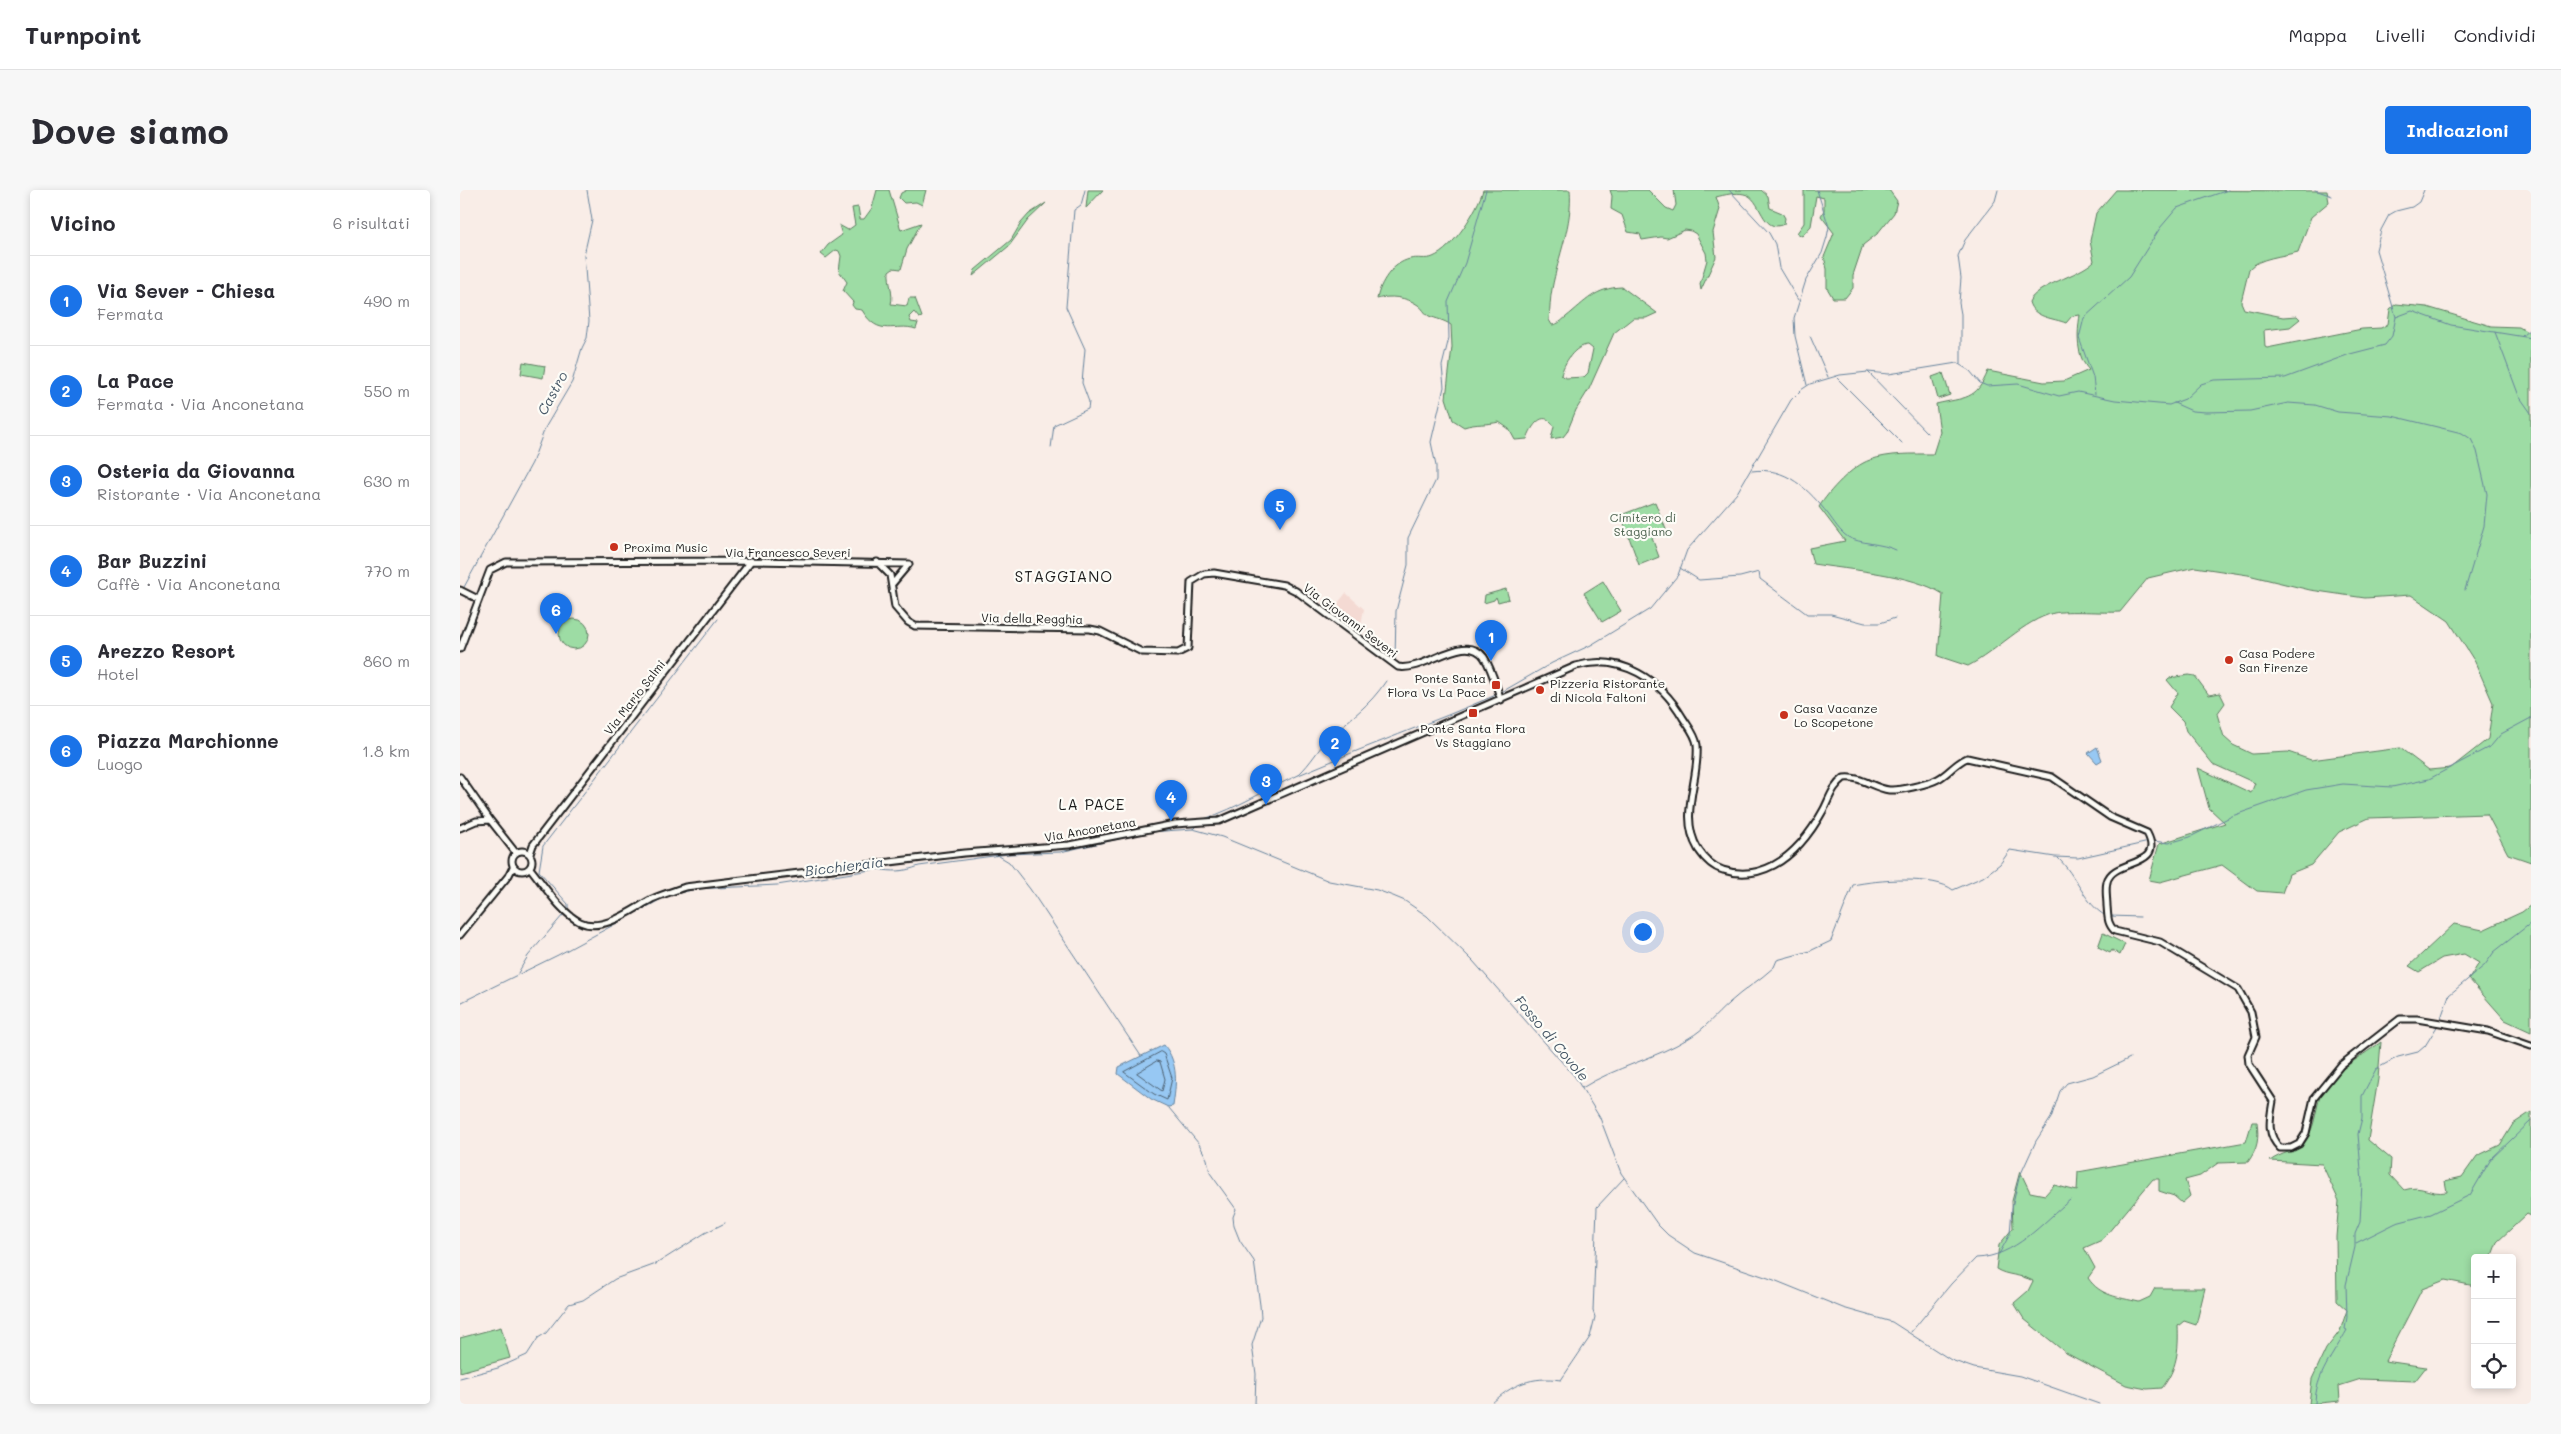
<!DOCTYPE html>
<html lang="it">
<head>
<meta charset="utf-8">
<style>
  :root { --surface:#fff; --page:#f7f7f7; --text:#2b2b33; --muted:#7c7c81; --line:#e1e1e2; --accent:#1a73e8 }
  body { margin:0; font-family:Mali,sans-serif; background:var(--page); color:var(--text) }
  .controls { position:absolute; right:15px; bottom:15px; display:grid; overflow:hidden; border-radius:5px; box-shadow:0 2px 8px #0003 }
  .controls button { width:45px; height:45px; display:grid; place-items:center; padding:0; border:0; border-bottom:1px solid var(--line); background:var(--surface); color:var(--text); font:25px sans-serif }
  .you { position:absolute; left:1182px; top:741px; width:18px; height:18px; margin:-12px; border:4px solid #fff; border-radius:50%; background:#1a73e8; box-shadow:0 0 0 8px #1a73e833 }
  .badge { display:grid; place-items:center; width:32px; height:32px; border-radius:50%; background:var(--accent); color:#fff; font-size:16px; font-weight:700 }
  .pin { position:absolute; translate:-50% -41px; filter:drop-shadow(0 1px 2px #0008) }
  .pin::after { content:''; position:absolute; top:26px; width:18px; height:15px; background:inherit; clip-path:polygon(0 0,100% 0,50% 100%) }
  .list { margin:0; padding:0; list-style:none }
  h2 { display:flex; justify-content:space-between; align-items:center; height:65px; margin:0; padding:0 20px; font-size:21px }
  h2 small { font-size:16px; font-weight:400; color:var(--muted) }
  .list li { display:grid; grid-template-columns:32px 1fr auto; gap:15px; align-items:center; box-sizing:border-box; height:90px; padding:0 20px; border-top:1px solid var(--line) }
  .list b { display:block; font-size:19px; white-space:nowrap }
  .list p { margin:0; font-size:16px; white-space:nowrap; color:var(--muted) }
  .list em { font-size:16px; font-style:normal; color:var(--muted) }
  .icon { flex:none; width:28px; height:28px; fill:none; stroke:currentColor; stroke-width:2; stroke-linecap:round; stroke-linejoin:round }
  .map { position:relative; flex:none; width:2071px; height:1214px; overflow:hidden; border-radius:5px }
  header { display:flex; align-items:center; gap:30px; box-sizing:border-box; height:70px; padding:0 25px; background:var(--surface); border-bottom:1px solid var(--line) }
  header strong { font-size:24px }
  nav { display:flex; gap:28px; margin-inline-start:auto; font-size:18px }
  .intro { display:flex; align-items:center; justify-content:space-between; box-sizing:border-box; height:120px; padding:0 30px }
  h1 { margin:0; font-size:35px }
  .button { padding:12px 22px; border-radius:5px; background:var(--accent); color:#fff; font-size:18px; font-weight:700 }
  main { display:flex; gap:30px; padding:0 30px }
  aside { flex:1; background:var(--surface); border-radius:5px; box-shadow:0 2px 8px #0003 }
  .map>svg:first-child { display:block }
  .built { fill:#f4dad3 }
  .green { fill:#9ddca4; stroke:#5c7c60; fill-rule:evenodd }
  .water { fill:#97c8f3; stroke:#66839d }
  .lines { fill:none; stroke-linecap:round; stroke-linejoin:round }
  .shore { stroke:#4d6172; stroke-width:1 }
  .stream { stroke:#66839d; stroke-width:1 }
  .secondary-casing { stroke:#1c1c1c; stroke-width:9 }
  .secondary { stroke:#fdfcf7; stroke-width:5 }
  .poi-dot { fill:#c8321e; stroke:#fdfcf7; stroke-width:2 }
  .labels { text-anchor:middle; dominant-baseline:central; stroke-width:4.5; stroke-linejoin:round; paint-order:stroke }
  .park-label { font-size:12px; fill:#495f4c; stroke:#fdfcf7 }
  .poi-label { font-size:12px; fill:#1c1c1c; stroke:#fdfcf7; text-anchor:start }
  .street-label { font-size:12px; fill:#1c1c1c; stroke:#fdfcf7 }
  .water-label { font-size:14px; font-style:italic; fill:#475867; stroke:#fdfcf7 }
  .quarter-label { font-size:15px; letter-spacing:1px; fill:#1c1c1c; stroke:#fdfcf7 }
</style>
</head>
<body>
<header>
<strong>Turnpoint</strong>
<nav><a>Mappa</a><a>Livelli</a><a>Condividi</a></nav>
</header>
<div class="intro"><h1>Dove siamo</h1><a class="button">Indicazioni</a></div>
<main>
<aside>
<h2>Vicino<small>6 risultati</small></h2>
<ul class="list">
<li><span class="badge">1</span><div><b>Via Sever - Chiesa</b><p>Fermata</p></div><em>490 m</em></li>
<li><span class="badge">2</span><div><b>La Pace</b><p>Fermata · Via Anconetana</p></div><em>550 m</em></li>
<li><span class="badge">3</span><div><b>Osteria da Giovanna</b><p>Ristorante · Via Anconetana</p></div><em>630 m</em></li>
<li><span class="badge">4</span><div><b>Bar Buzzini</b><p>Caffè · Via Anconetana</p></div><em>770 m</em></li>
<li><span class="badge">5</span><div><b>Arezzo Resort</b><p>Hotel</p></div><em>860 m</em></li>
<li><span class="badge">6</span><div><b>Piazza Marchionne</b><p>Luogo</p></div><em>1.8 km</em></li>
</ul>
</aside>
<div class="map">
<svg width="2071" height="1214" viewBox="0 0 2071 1214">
  <rect width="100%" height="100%" fill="#f9ede7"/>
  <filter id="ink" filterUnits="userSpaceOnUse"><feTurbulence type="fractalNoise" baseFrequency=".02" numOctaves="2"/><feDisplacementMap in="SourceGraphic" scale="10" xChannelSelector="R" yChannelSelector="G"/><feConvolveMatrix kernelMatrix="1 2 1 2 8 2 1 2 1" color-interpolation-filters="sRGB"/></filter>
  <g filter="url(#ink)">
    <path class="built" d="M 886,403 L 904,419 L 899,445 L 870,423 Z"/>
    <path class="green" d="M 417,0 L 429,0 L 441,40 L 461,33 L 447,59 L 441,79 L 433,78 L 429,81 C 428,92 434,104 431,114 L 447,116 L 449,108 L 455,108 L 462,127 L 459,128 L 454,122 L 449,127 L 451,132 L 458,133 L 456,139 C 435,132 419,149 402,120 L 395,119 L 392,115 L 393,112 L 383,101 L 387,92 L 379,81 L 381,66 L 379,61 L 376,60 L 366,68 L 361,64 L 368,55 L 382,45 L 379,35 L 388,40 L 395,35 L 392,18 L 398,17 L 400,29 L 404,29 L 412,18 Z
      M 447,0 L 466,0 L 462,15 L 456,12 L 444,13 L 439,8 L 441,3 Z
      M 628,0 L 643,0 L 626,18 Z
      M 1023,0 L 1110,0 C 1113,34 1098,66 1092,99 C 1090,109 1090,120 1089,130 L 1092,135 C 1099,134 1101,131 1106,127 C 1126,111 1135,98 1162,97 L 1197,123 L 1186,128 L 1173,128 L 1154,143 L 1129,199 L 1116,220 L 1107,242 L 1103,247 L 1091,249 L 1094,236 C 1083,218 1071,237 1067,249 L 1055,250 L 1049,239 L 1039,232 C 1027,235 1016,233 1004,237 L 993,230 L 986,208 L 992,157 L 991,135 C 984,130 977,129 969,126 C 964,123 963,118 958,115 C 947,107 929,105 917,109 C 920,93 932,73 950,69 C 957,67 966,70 973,67 C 993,59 1018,19 1023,0 ZM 1128,155 L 1133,159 L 1128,183 L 1124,187 L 1106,188 L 1101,185 C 1104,173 1114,156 1128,155 Z
      M 1150,0 L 1188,0 L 1206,18 L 1213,21 L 1216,15 L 1214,0 L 1301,0 L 1308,6 L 1310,18 L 1322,23 L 1325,28 L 1324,34 C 1301,45 1302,7 1284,4 C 1276,2 1264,5 1256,7 L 1260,19 L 1253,42 L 1256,67 L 1241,100 L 1240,94 L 1247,70 L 1246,63 L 1236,44 L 1231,41 L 1225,40 L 1207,48 L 1201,47 L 1182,50 L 1180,44 L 1168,42 L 1162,25 L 1151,19 L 1152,6 Z
      M 1344,0 L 1429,0 L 1437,11 L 1434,23 L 1417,44 L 1403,55 L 1393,85 L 1393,98 L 1385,108 L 1373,108 L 1367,98 L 1367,79 L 1364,67 L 1374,43 L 1361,26 L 1364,20 L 1364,8 L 1356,6 L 1351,36 L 1342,46 L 1337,43 L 1344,33 Z
      M 1656,0 L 1867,1 L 1869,12 L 1851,27 L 1838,62 C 1824,66 1798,68 1789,79 L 1781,112 L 1784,119 L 1823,127 L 1837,126 L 1840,129 L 1830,137 L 1804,140 L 1805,157 L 1807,158 L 1902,139 L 1921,138 L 1928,134 L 1930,119 L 1936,114 L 1967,117 L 2031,136 L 2059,137 L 2071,144 L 2071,672 L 2048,664 L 2027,624 L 1909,628 L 1879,642 L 1851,675 L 1829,684 L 1822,703 L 1797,701 L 1762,675 L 1700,692 L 1689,690 L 1699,654 L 1765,633 L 1749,618 L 1738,578 L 1791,603 L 1795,593 L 1753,574 L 1726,541 L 1723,531 L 1709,517 L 1718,503 L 1707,490 L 1709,488 L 1729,485 L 1735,486 L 1749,505 L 1760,503 L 1765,513 L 1757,524 L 1764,547 L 1773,555 L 1792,564 L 1828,562 L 1851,570 L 1940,558 L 1969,580 L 1991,578 L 2028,549 L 2033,513 L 2015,472 L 1989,431 L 1951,405 L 1905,408 L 1850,400 L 1788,385 L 1735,377 L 1688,388 L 1660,422 C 1643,423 1607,420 1594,423 C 1564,430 1536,462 1508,476 L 1478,466 L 1483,404 C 1452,384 1390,380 1353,374 L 1349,358 L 1385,351 L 1359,317 C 1369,301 1392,276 1410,270 C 1429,263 1453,264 1473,264 L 1480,242 L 1476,214 C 1505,207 1516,211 1528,181 L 1584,192 L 1604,191 L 1629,180 C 1616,166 1617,144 1620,125 L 1612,126 L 1606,133 C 1594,128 1573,128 1569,112 C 1576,95 1619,86 1634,71 L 1630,51 L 1636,23 Z
      M 586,13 L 568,30 L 549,56 L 513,86 L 515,80 L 551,50 L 561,33 L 569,24 Z
      M 63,172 L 85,176 L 83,188 L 61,184 Z
      M 1483,183 L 1490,205 L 1478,209 L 1472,187 Z
      M 1195,312 L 1207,342 L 1192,348 L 1199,367 L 1179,375 L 1161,325 Z
      M 1143,391 L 1161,421 L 1142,432 L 1124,403 Z
      M 1046,399 L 1049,409 L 1038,412 L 1036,407 L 1034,410 L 1024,413 L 1025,405 Z
      M99 444a15 15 0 1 1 30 0a15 15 0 1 1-30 0Z
      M 2071,715 L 2071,842 L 2045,830 L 2009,789 L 2019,773 L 2004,764 L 1982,768 L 1959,782 L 1949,776 L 1994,734 L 2023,740 L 2062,722 Z
      M 1643,743 L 1665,754 L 1660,765 L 1652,760 L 1650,763 L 1638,757 Z
      M 1921,852 L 1918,889 L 1908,950 L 1931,969 L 1930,985 L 1944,1000 C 1963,994 1968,1005 1987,1002 L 1985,991 L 2002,987 L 2017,966 L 2040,955 L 2053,934 L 2071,922 L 2071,1026 L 2067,1024 L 2037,1052 L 2031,1068 L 2015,1068 L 2015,1096 L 1985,1090 L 1962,1099 L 1925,1171 L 1966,1177 L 1955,1191 L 1901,1189 L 1879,1196 L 1880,1211 L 1849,1214 L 1852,1189 L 1866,1159 L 1880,1141 L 1887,1120 L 1877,1111 L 1876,1047 L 1879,1011 L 1862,974 L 1810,971 C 1820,963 1837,961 1843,953 C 1858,936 1854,916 1864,897 C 1869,886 1909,861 1921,852 Z
      M 1792,932 L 1797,932 C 1799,949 1798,958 1788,972 L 1758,973 L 1740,986 L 1725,990 L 1730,1006 L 1722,1013 L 1714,1006 L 1699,1001 L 1699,989 L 1693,989 L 1642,1050 L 1624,1058 L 1635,1078 L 1628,1088 C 1640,1106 1658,1107 1679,1112 L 1690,1107 L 1695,1098 L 1745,1098 L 1736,1135 L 1724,1131 L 1718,1136 C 1719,1160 1717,1179 1702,1198 L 1687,1199 L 1666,1195 L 1606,1163 L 1564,1129 L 1554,1113 L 1568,1101 L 1573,1091 C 1560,1084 1547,1086 1536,1079 L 1539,1055 L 1553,1038 L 1552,1011 L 1560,981 L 1570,1002 L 1585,1005 L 1594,995 L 1617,1001 L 1618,982 L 1786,952 Z
      M 41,1137 L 50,1168 L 0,1182 L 0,1148 Z"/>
    <path class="water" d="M 1637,557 L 1642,570 L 1637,573 L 1628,563 Z
      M 704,855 C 719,873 716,895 713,916 L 708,917 L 691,909 L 658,884 L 659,877 Z"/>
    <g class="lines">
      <path class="shore" d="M 701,862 L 704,864 L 712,888 L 707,910 L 694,904 L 664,882 Z
        M 697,871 L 700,872 L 705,889 L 702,901 L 677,883 Z"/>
      <path class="stream" d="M 1269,0 L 1309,43 L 1315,54 L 1319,78 L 1338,110
        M 1855,0 L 1872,6
        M 1936,127 L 1952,121 L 1991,135 L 2071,148
        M 2035,142 L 2059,206 L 2071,223
        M 1350,146 L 1368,187
        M 2062,146 L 2071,138
        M 1501,174 L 1501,124 L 1499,113 L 1501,88 L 1498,66 L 1505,50 L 1535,11 L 1538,0
        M 1408,182 L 1467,243
        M 1375,186 L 1442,253
        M 1347,195 L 1335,146 L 1334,128 L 1346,90 L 1362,63 L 1367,47 L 1369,37 L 1357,0
        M 1635,204 L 1633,187 L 1619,148 L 1624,128 L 1669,87 L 1700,38 L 1717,18 L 1768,0
        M 1714,213 L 1732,221 L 1746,222 L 1790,221 L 1828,213 L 1855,215 L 1878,222 L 1932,226 L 2002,243 L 2011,249 L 2017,261 L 2027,304 L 2024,336 L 2005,400
        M 591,258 L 594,235 L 628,219 L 629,212 L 622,193 L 625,159 L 606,117 L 614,20 L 621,15 L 625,0
        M 1292,281 C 1326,276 1349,300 1368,324 C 1374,332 1380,342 1388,347 C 1400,354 1422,353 1436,360
        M 1220,378 L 1239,390 L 1280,387 L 1299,382 L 1300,389 L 1347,424 L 1371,424 L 1405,433 L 1420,433 L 1435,428
        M 3,399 L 72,273 L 85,238 L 112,192 L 122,158 L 127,148 L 129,131 L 124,65 L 132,30 L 127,0
        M 935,470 L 936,421 L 948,375 L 948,348 L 976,290 L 976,276 L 971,252 L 984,197 L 982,176 L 989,148 L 988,112 L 1005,73 L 1026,0
        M 1040,503 L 1092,473 L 1131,455 L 1190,419 L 1218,385 L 1227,360 L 1277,303 L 1331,210 L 1341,200 L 1350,194 L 1380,185 L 1408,182 L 1429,184 L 1497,173 L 1510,181 L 1520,193 L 1527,196 L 1558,194 L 1599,206 L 1618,202 L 1655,210 L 1709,215 L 1725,209 L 1741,194 L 1754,190 L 1825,188 L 1890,164 L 1925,155 L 1932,146 L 1936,127 L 1916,60 L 1921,40 L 1929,25 L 1936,21 L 1952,17 L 1959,12 L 1964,0
        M 839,584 C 851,573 858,559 869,548 C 890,528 909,517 926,491
        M 744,629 C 778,618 808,598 841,584 C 905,556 972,533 1036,505
        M 733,639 L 762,647 L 869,691 L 917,700 L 933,706 L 945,711 L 967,726 L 1013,771 L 1115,887 L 1140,928 L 1161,983 L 1198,1035 L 1208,1045 L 1235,1063 L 1314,1090 L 1383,1118 L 1432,1132 L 1491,1170 L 1514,1178 L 1560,1186 L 1639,1214
        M 1693,651 L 1709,653 L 1730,647 L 1772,626 L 1846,600 L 1883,594 L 1932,597 L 1969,589 L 2031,556 L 2041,544 L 2071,528
        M 539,666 L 549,672 L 570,699 L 681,866
        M 1598,668 C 1616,685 1625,715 1646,726
        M 108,718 L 108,714 L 79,681 L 83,656 L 258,429
        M 1650,726 L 1680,727
        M 58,783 L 68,766 L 103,725
        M 0,813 L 98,765 L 207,706 L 236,699 L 317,695 L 417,679 C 433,682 444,682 459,676 L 548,664 L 600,662 L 690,642 L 733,639 L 737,635
        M 1980,831 L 1989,805 L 2025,775 L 2034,762 L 2071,733
        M 1122,898 C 1155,877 1195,869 1229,848 C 1245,839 1255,825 1269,813 C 1283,800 1300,790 1314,777 L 1317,770 L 1350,761 L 1371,751 L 1393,695 C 1416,690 1475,685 1493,700 L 1523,687 L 1540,674 L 1550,660 L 1595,667 L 1618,668 L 1689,652
        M 709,918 L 739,954 L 747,969 L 750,983 L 776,1019 L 773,1027 L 774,1036 L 780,1051 L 794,1071 L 800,1115 L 801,1127 L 792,1155 L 796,1184 L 795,1214
        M 1896,1053 L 1936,1033 L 1971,1024 L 2010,1005 L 2031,969 L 2071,931
        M 1539,1064 L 1550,1044 L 1552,1018 L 1559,988 L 1576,951 L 1591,928 L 1600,901 L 1607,893 L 1633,886 L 1670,868
        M 1451,1142 L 1491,1094 L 1516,1068 C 1555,1067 1582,1033 1610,1010
        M 0,1188 L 38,1178 L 67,1165 L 78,1148 L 86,1143 L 109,1114 L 123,1110 L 155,1089 L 196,1074 L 245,1043 L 265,1033
        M 1031,1214 C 1052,1194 1072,1186 1101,1190 L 1130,1147 L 1135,1127 L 1133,1121 L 1137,1017 L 1164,988
        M 1855,1214 C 1855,1185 1874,1164 1887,1140 L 1885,1139 L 1887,1127 L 1886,1095 L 1895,1057 L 1895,1044 L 1900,1032 L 1902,992 L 1898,944 L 1902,928 L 1902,906 L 1916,879 L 1938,867 L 1958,862 L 1965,856 L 1978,835"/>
      <defs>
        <path id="secondary" d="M 417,372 L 430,385 L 435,417 L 448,432 L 455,436 L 630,439 L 640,441 L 682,462 L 718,463 L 728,458 L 731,392 L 744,384 L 754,383 L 824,395 L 836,401 L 938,477 C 965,482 1005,441 1024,467 C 1032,479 1036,496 1041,510
          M 433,393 L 449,374
          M 0,400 L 18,409
          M 0,459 L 30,380 L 46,372 L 291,371 L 449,374
          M 0,587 L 30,630
          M 0,638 L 16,631 L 30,630 L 56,663
          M52 671a10 10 0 1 1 20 0a10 10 0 1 1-20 0Z
          M 70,664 L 73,655 L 291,371
          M 70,678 C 84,695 100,722 120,732 C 143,743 173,719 192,709 C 203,704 214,701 225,697 L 504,663 L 609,655 L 715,634 L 759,631 L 1116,476 C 1161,463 1201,490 1223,528 C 1228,536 1236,545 1237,555 C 1240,590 1218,625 1238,659 C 1244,668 1252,677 1263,680 C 1281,686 1297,684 1314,675 C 1336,663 1352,641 1364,619 C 1370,607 1373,596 1384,588 C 1401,586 1413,598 1429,600 C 1439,601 1469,594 1478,589 C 1489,583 1494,574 1507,568 L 1592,587 L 1650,627 L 1687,643 C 1706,679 1652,668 1647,692 C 1645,699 1647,709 1647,716 C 1648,726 1647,734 1655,741 L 1700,752 L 1778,799 L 1791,822 L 1796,847 L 1788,865 L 1789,874 L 1813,911 C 1810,929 1806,944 1820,958 L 1831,958 L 1839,954 L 1846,943 L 1854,908 L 1881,875 L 1940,829 L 1957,829 L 2028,841 L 2071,856
          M 0,745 L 49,685 L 53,677"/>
      </defs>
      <use href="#secondary" class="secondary-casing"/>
      <use href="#secondary" class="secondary"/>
    </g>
  </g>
  <g class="poi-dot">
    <circle cx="154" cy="357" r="5"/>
    <circle cx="1769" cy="470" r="5"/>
    <rect x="1031" y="490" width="10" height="10" rx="2.5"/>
    <circle cx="1080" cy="500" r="5"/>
    <rect x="1008" y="518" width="10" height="10" rx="2.5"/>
    <circle cx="1324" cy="525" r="5"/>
  </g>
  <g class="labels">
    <g class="park-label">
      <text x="1183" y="327">Cimitero di<tspan x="1183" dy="14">Staggiano</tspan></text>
    </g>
    <g class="poi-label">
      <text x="164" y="357">Proxima Music</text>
      <text x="1779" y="463">Casa Podere<tspan x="1779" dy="14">San Firenze</tspan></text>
      <text x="1026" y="488" text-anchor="end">Ponte Santa<tspan x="1026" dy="14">Flora Vs La Pace</tspan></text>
      <text x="1090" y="493">Pizzeria Ristorante<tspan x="1090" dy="14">di Nicola Faltoni</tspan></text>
      <text x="1334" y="518">Casa Vacanze<tspan x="1334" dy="14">Lo Scopetone</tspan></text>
      <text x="1013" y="538" text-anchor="middle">Ponte Santa Flora<tspan x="1013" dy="14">Vs Staggiano</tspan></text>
    </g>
    <g class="street-label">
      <text x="328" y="362">Via Francesco Severi</text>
      <text transform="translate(572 428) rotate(1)">Via della Regghia</text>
      <text transform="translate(891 430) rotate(37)">Via Giovanni Severi</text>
      <text transform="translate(174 507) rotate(-52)">Via Mario Salmi</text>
      <text transform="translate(630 639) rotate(-10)">Via Anconetana</text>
    </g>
    <g class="water-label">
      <text transform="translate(92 203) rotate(-61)">Castro</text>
      <text transform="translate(384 676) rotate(-7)">Bicchieraia</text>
      <text transform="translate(1092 848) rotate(50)">Fosso di Covole</text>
    </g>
    <g class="quarter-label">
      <text x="604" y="386">STAGGIANO</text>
      <text x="632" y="614">LA PACE</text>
    </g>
  </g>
</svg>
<div class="controls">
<button>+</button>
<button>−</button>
<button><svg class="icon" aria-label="locate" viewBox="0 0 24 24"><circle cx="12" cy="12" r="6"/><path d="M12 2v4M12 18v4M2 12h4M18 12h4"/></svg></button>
</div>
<div class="you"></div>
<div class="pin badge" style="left:1031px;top:471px">1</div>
<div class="pin badge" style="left:875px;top:577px">2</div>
<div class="pin badge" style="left:806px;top:615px">3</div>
<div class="pin badge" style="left:711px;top:631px">4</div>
<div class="pin badge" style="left:820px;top:340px">5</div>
<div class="pin badge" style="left:96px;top:444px">6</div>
</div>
</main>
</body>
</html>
